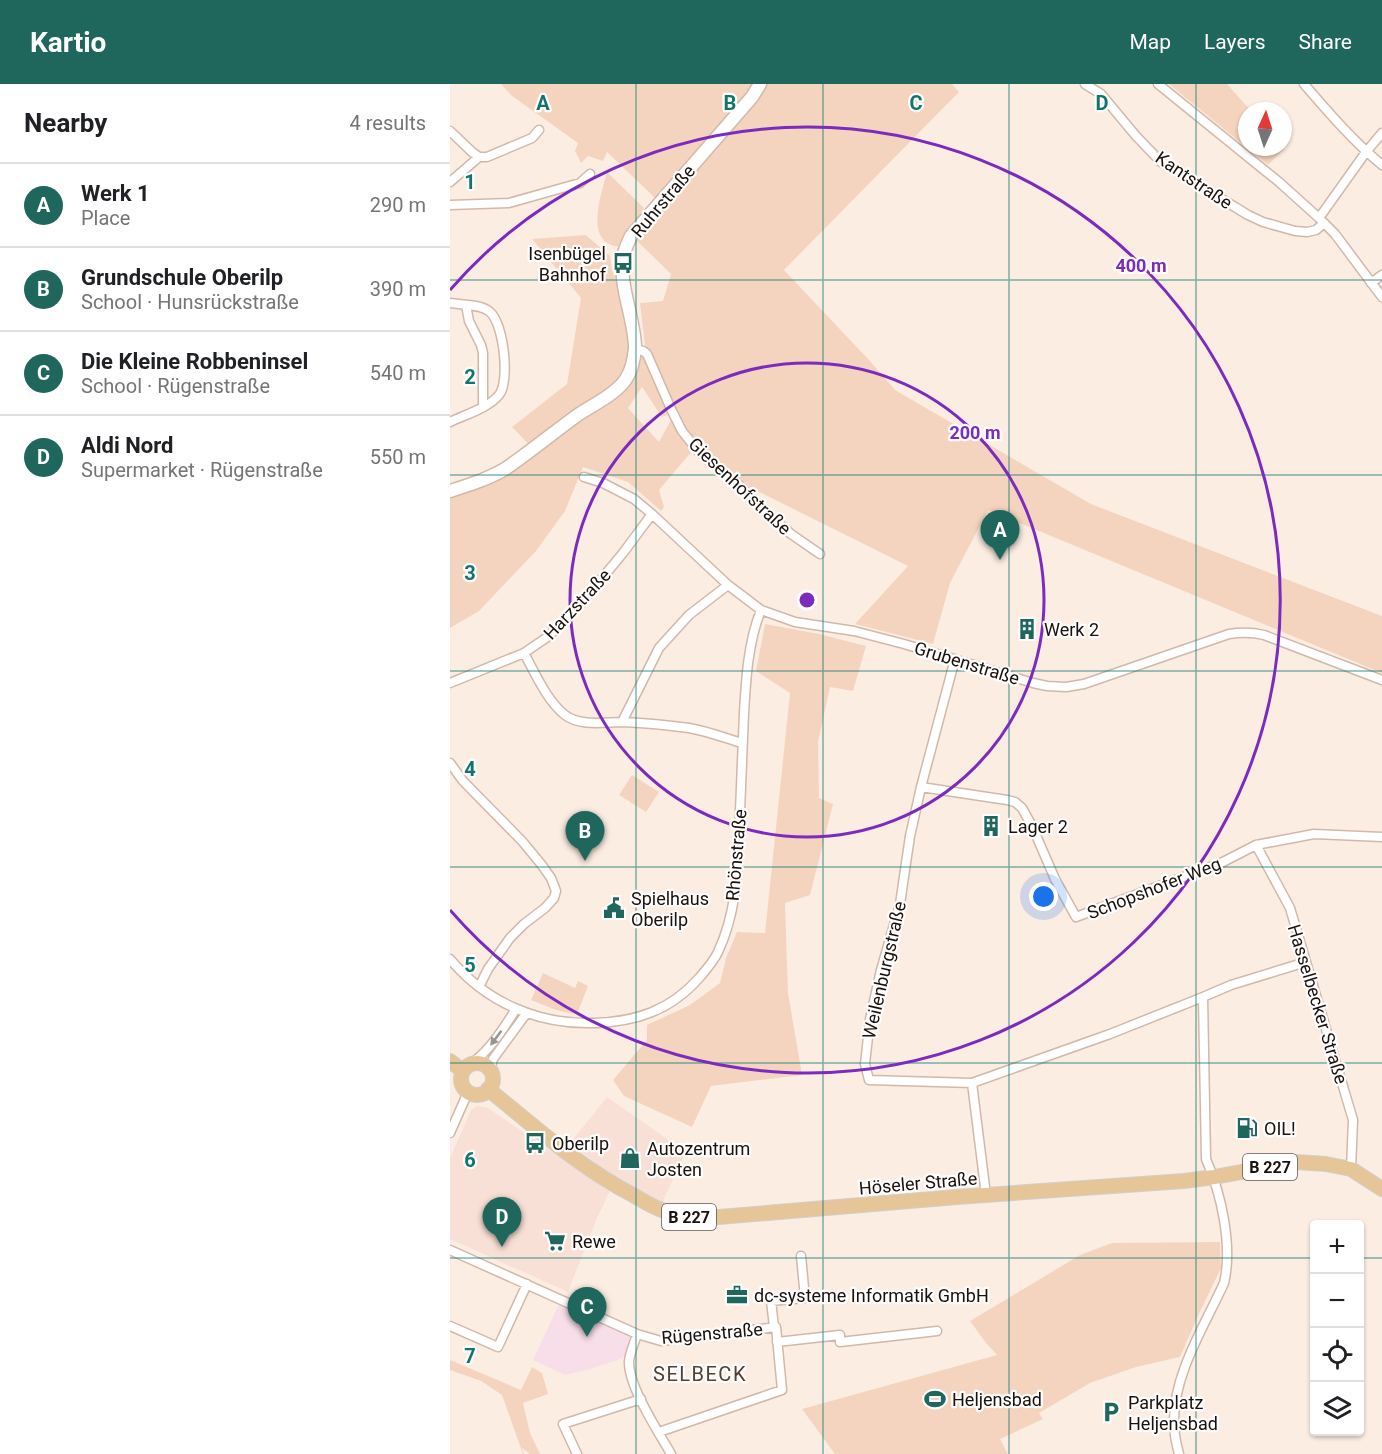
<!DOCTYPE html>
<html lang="en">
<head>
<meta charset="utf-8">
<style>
  :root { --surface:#fff; --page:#f6f6f6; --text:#202124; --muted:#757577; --line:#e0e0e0; --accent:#1f675d }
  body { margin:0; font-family:Roboto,sans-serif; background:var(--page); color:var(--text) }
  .controls { position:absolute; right:18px; bottom:18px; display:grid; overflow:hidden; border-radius:6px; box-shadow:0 2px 4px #0004 }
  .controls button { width:54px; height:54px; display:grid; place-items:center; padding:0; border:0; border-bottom:2px solid var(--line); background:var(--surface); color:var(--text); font:30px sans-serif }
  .compass { position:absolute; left:788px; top:18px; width:54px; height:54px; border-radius:50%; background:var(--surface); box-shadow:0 2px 4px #0004; rotate:3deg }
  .you { position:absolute; left:594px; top:813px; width:21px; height:21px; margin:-15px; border:4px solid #fff; border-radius:50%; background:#1a73e8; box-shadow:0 0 0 9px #1a73e833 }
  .badge { display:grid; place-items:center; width:39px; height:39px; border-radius:50%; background:var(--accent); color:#fff; font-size:20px; font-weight:700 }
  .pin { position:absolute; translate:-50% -50px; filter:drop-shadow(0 2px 3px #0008) }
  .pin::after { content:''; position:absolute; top:32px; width:21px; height:18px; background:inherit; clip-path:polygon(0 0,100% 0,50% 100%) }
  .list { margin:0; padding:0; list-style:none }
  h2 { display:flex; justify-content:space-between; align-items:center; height:78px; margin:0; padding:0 24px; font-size:26px }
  h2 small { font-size:20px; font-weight:400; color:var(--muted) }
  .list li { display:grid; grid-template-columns:39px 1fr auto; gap:18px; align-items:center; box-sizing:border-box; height:84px; padding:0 24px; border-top:2px solid var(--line) }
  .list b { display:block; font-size:22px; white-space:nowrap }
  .list p { margin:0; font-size:20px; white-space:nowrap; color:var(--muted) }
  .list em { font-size:20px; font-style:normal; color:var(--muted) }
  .icon { flex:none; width:33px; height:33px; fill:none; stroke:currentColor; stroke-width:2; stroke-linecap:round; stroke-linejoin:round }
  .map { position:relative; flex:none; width:932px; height:1370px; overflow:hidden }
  header { display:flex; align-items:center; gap:36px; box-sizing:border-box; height:84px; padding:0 30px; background:var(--accent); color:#fff }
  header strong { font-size:28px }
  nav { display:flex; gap:33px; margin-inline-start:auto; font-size:21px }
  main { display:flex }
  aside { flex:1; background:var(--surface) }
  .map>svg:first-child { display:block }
  .commercial { fill:#f9e0d7 }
  .education { fill:#f7dee9 }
  .green { fill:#f4d4bf }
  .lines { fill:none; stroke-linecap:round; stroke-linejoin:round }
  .street-casing { stroke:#d1b9aa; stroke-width:11 }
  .secondary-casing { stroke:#d1b9aa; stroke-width:15 }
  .primary-casing { stroke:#d1cfce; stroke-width:16 }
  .street { stroke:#fff; stroke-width:8 }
  .secondary { stroke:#fff; stroke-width:12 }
  .primary { stroke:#e6c598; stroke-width:14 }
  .oneway { fill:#989492 }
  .grid { fill:none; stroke:#0f766e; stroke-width:1.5; stroke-opacity:0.55 }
  .ring { fill:none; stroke:#7b2cbf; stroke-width:3 }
  .labels { text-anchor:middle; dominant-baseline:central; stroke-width:4.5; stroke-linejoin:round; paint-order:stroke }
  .shield { fill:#fdfdfd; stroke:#5e5854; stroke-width:1.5 }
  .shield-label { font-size:16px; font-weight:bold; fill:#1a110c }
  .street-label { font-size:18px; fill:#1a110c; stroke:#fdfdfd }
  .poi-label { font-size:18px; fill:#1a110c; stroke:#fdfdfd; text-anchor:start }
  .neighbourhood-label { font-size:20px; letter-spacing:1.5px; fill:#534032; stroke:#fdfdfd }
  .grid-label { font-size:20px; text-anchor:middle; font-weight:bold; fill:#0f766e; stroke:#fdfdfd; stroke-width:4.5; stroke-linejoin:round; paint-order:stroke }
  .centre { fill:#7b2cbf; stroke:#fdfdfd; stroke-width:3 }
  .ring-label { font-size:18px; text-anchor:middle; font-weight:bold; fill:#7b2cbf; stroke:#fdfdfd; stroke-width:4.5; stroke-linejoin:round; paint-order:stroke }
</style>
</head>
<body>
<header>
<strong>Kartio</strong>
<nav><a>Map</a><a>Layers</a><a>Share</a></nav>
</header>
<main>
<aside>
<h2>Nearby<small>4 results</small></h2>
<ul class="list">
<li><span class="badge">A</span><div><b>Werk 1</b><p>Place</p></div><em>290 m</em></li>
<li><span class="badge">B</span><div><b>Grundschule Oberilp</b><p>School · Hunsrückstraße</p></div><em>390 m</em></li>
<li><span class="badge">C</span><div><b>Die Kleine Robbeninsel</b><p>School · Rügenstraße</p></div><em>540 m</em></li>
<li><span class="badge">D</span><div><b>Aldi Nord</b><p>Supermarket · Rügenstraße</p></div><em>550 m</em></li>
</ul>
</aside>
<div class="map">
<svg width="932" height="1370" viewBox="0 0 932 1370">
  <rect width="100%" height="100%" fill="#fcede3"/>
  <path class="commercial" d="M 157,1013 L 236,1068 L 212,1119 L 161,1091 L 120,1059 Z
    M 28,1022 L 38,1024 L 160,1107 L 147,1134 L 118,1208 L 0,1155 L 0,1074 L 21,1026 Z"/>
  <path class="education" d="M 110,1218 L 179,1251 L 180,1254 L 173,1274 L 137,1286 L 115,1291 L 83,1276 Z"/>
  <path class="green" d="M 51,0 L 304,0 L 298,10 L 205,114 L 157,68 L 153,77 L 138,72 L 131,79 L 125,67 L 128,59 L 62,12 Z
    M 315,0 L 502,0 L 509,8 L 334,186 L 419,276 L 445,306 L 641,420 L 932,532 L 932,589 L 538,426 L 500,499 L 483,560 L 405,540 L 458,482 L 253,380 L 208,288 L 225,328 L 212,333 L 192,303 L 178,324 L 209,358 L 222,334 L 243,366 L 209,406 L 214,423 L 211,427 L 178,398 L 133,383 L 115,427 L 86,467 L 29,527 L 0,544 L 0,407 L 88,370 L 62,343 L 117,300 L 131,214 L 82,155 L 136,151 L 160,172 L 162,186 L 169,205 L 177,240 L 178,267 L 195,262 L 190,219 L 213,217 L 221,190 L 185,155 Z
    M 719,0 L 777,0 L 801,27 L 797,27 L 797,63 L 832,63 L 834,65 L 818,81 Z
    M 157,88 L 194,124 L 170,163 C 133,160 151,111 157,88 Z
    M 315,540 L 369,550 L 416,562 L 403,607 L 380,603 L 368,658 L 369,714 L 383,720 L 360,811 L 335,819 L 338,909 L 352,991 L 261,1002 L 242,1043 L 174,1012 L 163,996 L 197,956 L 197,941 L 240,921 L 270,899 L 276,874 L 287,848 L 315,849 L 340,609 L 306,587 Z
    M 182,691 L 209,708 L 196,728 L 169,711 Z
    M 93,889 L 125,904 L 128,897 L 138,902 L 127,930 C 111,929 96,922 81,916 Z
    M 770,1158 L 771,1184 L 747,1234 L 730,1273 L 686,1283 L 640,1299 L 589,1329 L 593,1335 L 550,1355 L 558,1370 L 385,1370 L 352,1325 L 547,1271 L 536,1259 L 520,1237 L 630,1171 L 662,1159 Z
    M 0,1276 L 71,1306 L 82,1283 L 92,1289 L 98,1310 L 73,1319 L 80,1349 L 90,1370 L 80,1370 L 72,1364 L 74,1370 L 73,1370 L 52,1311 L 31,1297 L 0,1286 Z"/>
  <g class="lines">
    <defs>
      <path id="street" d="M 635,0 L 651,10 L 686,52 L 711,78 L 798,131 L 813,138 L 845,147 L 857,148 L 866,146 L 874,139
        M 708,0 L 829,98 L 869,134 L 885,150 L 932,213
        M 854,0 C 879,29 903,57 932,81
        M 0,47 L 22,68 L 29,73
        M 0,98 L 29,73 L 37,73 L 82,54 L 89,46
        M 0,121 L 59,119 L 130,99 L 140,90
        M 869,134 L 916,68 L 932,49
        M 921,199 L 932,191
        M 0,219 C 12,221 31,220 40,228 C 54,240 60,298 49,311 C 37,325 16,330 0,338
        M 16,221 L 19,237 L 31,261 L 33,269 L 33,322
        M 185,265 L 193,267 L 197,270 L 221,325 L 232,347 L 248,367 L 289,401 L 318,430 L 341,450 L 370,470
        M 134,393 L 153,399 L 184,415 L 202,430 L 278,501 L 311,526 L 345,538 L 404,547 L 454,560 L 583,599 L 597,602 L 616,603 L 634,600 L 779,550 C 792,548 801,548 814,551 L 932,596
        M 74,569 C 85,589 97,617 115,631 C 131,643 155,638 174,638 C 196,639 217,641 239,644 C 257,647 275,654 292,659
        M 505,575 L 471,703 L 460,752 L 450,820 L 431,886 L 420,935 L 415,980 L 419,996 L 522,999 L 660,950 L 753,913 L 781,901 L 856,878
        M 0,599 L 74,569 L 96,554 L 117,535 L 144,504 L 173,469 L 202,430
        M 172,638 L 209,564 L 239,531 L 278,501
        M 0,679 L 13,697 L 72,757 L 91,780 L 101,794 L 106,807 L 104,814 L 95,824 L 74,840 L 60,854 L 38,885 L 29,903
        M 471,703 L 557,716 L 565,718 L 572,724 L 582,742 L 605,795 L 626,833 L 771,779 L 806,761 L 864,750 L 932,753
        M 806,761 L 840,824 L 903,1036 L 901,1085
        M 0,875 C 36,918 88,941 144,939 C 186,938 221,926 249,894 C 256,886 264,877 268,868 C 285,832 288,791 289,752 C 291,711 292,670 294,629 C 296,595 298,558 311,526
        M 21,980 C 41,965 53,945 66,925
        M 40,987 L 43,975 L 76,930
        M 522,999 L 536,1111
        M 0,1049 L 18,1008
        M 0,1166 L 187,1250 L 211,1257 L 326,1243 L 332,1306 L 209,1348
        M 0,1242 L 48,1263 L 77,1200
        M 324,1243 L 321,1217 L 355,1214 L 351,1172
        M 187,1250 C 185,1258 180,1268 179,1277 C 178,1302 208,1347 221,1370
        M 327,1258 L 390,1251 L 390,1258 L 487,1247
        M 127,1370 L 113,1340 L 191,1315
        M 729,1370 C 726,1359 724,1349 724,1338 C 723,1291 755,1241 774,1199 C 783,1162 771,1109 756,1075 L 753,913"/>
      <path id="secondary" d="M 0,407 C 19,401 38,395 55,385 C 80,368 104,348 129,330 C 143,321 167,309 176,295 C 182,286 184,275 185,264 C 185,234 167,199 174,169 C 176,163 178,158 181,152 L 302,13 L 310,0"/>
      <path id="primary" d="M 0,977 L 13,987
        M11 995a16 16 0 1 1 32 0a16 16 0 1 1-32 0Z
        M 38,1005 C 85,1043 129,1083 183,1111 C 192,1116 202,1123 212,1126 C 227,1131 241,1133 257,1134 L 507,1113 L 734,1097 L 764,1093 L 846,1078 L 876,1080 L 901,1085 L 932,1105"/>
    </defs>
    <use href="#street" class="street-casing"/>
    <use href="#secondary" class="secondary-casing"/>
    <use href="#primary" class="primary-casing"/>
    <use href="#street" class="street"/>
    <use href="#secondary" class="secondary"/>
    <use href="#primary" class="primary"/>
  </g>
  <defs><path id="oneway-solid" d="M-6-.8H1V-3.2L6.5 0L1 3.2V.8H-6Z" transform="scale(1.5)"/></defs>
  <use class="oneway" href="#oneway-solid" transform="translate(46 954) rotate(127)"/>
  <path class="grid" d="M 186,0 L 186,1370M 373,0 L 373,1370M 559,0 L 559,1370M 746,0 L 746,1370M 0,196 L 932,196M 0,391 L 932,391M 0,587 L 932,587M 0,783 L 932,783M 0,979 L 932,979M 0,1174 L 864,1174M 910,1174 L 932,1174"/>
  <g class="ring">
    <circle cx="357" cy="516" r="237"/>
    <path d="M0 206A473 473 0 1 1 0 826"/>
  </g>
  <defs>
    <symbol id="bus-bare" viewBox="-9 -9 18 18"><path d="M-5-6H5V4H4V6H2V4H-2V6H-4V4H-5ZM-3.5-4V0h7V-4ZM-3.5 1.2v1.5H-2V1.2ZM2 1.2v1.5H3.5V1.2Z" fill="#1f675d" stroke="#fdfdfd" stroke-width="2.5" paint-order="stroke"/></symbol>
    <symbol id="building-bare" viewBox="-9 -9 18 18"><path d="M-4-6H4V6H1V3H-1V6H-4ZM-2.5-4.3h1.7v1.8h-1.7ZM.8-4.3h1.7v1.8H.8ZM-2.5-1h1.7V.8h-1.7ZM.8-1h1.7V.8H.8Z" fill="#1f675d" stroke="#fdfdfd" stroke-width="2.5" paint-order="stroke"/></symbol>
    <symbol id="civic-bare" viewBox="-9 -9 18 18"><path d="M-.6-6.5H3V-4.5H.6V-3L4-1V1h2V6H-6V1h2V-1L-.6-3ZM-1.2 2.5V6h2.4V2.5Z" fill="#1f675d" stroke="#fdfdfd" stroke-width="2.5" paint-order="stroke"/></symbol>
    <symbol id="fuel-bare" viewBox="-9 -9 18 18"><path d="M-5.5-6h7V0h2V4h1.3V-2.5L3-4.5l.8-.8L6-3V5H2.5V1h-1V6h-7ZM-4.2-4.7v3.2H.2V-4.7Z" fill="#1f675d" stroke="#fdfdfd" stroke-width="2.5" paint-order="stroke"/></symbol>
    <symbol id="shop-bare" viewBox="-9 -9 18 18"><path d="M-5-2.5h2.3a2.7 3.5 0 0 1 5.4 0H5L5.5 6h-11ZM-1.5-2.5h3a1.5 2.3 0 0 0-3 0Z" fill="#1f675d" stroke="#fdfdfd" stroke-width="2.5" paint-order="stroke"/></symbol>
    <symbol id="supermarket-bare" viewBox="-9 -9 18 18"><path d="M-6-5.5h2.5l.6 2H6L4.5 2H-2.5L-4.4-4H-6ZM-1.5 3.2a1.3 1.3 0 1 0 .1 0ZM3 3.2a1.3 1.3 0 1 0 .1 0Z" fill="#1f675d" stroke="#fdfdfd" stroke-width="2.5" paint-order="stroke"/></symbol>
    <symbol id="office-bare" viewBox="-9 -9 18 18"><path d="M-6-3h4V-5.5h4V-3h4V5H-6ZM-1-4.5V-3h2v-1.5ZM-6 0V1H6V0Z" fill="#1f675d" stroke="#fdfdfd" stroke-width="2.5" paint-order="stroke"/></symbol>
    <symbol id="stadium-bare" viewBox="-9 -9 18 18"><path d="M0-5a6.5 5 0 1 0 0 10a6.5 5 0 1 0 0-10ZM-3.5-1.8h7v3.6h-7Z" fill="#1f675d" stroke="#fdfdfd" stroke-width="2.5" paint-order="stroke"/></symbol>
    <symbol id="parking-bare" viewBox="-9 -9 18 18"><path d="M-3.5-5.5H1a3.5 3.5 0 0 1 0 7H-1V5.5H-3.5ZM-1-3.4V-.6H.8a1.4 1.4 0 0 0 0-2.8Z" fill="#1f675d" stroke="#fdfdfd" stroke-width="2.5" paint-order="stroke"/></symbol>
  </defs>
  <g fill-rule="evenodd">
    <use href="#bus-bare" x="158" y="164" width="30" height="30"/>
    <use href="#building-bare" x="562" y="530" width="30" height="30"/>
    <use href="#building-bare" x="526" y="727" width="30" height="30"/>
    <use href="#civic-bare" x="149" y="809" width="30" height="30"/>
    <use href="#fuel-bare" x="782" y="1029" width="30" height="30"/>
    <use href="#bus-bare" x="70" y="1044" width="30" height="30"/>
    <use href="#shop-bare" x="165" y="1059" width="30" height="30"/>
    <use href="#supermarket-bare" x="90" y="1142" width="30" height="30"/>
    <use href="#office-bare" x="272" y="1196" width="30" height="30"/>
    <use href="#stadium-bare" x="470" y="1300" width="30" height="30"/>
    <use href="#parking-bare" x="646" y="1313" width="30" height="30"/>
  </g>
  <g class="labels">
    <g class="shield">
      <rect x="793" y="1070" width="54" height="26" rx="4.5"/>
      <rect x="212" y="1120" width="54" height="26" rx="4.5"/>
    </g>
    <g class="shield-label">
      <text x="820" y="1083">B 227</text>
      <text x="239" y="1133">B 227</text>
    </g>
    <g class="street-label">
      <text transform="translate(744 96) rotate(34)">Kantstraße</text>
      <text transform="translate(213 117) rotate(-50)">Ruhrstraße</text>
      <text transform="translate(290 402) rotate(43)">Giesenhofstraße</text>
      <text transform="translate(127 520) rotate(-47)">Harzstraße</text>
      <text transform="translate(517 579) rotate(17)">Grubenstraße</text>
      <text transform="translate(286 771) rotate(-85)">Rhönstraße</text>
      <text transform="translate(704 804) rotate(-21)">Schopshofer Weg</text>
      <text transform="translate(434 886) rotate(-77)">Weilenburgstraße</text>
      <text transform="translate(868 920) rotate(73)">Hasselbecker Straße</text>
      <text transform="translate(468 1099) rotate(-5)">Höseler Straße</text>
      <text transform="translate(262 1249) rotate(-5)">Rügenstraße</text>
    </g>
    <g class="poi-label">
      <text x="156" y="169" text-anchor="end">Isenbügel<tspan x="156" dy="21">Bahnhof</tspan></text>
      <text x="594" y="545">Werk 2</text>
      <text x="558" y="742">Lager 2</text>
      <text x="181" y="814">Spielhaus<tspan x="181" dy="21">Oberilp</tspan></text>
      <text x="814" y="1044">OIL!</text>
      <text x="102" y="1059">Oberilp</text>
      <text x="197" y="1064">Autozentrum<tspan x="197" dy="21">Josten</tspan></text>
      <text x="122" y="1157">Rewe</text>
      <text x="304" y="1211">dc-systeme Informatik GmbH</text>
      <text x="502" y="1315">Heljensbad</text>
      <text x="678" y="1318">Parkplatz<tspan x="678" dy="21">Heljensbad</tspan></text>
    </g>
    <g class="neighbourhood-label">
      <text x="250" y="1290">SELBECK</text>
    </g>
  </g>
  <g class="grid-label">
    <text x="93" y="26">A</text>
    <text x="280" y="26">B</text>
    <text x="466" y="26">C</text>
    <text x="652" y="26">D</text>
    <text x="20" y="105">1</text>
    <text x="20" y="300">2</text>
    <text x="20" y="496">3</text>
    <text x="20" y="692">4</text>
    <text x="20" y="888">5</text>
    <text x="20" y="1083">6</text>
    <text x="20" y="1279">7</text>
  </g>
  <circle cx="357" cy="516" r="9" class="centre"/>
  <g class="ring-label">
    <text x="691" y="188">400 m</text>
    <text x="525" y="355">200 m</text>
  </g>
</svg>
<div class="controls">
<button>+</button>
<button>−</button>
<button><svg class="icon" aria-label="locate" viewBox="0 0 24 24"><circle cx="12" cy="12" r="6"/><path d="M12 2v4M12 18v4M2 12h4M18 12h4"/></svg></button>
<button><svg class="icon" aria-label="layers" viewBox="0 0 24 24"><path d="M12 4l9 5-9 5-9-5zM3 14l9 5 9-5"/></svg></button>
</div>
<svg class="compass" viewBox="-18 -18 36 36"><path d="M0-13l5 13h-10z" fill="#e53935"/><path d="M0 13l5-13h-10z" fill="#757577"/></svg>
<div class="you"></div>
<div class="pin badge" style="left:550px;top:476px">A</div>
<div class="pin badge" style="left:135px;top:777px">B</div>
<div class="pin badge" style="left:137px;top:1253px">C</div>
<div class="pin badge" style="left:52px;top:1163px">D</div>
</div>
</main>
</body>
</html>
